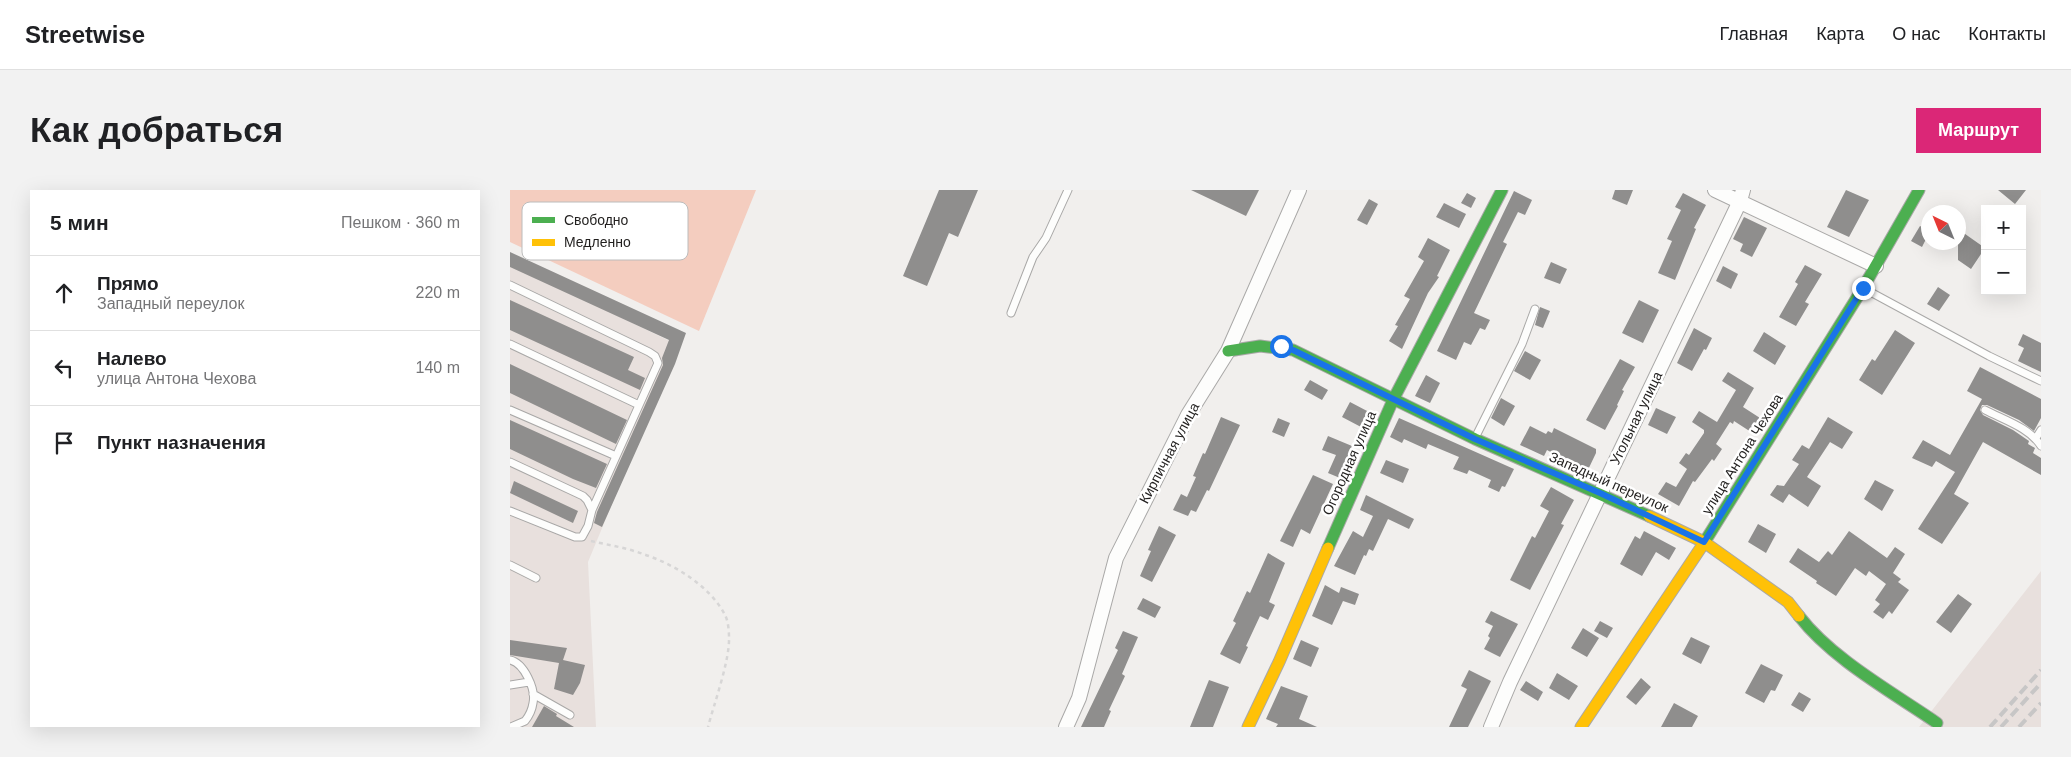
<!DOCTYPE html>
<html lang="ru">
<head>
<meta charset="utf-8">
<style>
  :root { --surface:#fff; --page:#f2f2f2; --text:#202124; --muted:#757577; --line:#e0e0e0; --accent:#db2777 }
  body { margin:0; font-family:Arial,sans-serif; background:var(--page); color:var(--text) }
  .controls { position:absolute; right:15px; top:15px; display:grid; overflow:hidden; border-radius:0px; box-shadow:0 5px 20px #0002 }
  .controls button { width:45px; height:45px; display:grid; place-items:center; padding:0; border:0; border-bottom:1px solid var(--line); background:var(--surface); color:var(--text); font:25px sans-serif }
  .compass { position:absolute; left:1411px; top:15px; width:45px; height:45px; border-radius:50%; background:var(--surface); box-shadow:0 5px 20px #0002; rotate:317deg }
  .stop { position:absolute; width:15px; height:15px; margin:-11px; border:4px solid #1a73e8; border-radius:50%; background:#fff }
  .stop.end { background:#1a73e8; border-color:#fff; box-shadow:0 1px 5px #0008 }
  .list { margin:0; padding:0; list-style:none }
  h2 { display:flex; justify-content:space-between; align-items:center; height:65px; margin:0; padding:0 20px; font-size:21px }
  h2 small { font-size:16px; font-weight:400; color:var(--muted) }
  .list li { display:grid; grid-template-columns:32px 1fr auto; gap:15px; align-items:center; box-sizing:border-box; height:75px; padding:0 20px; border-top:1px solid var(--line) }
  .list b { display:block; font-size:19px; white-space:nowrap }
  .list p { margin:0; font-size:16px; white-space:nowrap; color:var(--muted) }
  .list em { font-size:16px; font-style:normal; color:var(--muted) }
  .icon { flex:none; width:28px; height:28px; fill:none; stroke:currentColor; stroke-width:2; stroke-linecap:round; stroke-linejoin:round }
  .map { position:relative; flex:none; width:1531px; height:537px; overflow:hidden; border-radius:0px }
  header { display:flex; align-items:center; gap:30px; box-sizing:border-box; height:70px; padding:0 25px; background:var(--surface); border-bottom:1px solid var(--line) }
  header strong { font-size:24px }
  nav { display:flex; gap:28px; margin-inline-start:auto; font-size:18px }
  .intro { display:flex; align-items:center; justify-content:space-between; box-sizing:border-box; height:120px; padding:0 30px }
  h1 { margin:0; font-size:35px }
  .button { padding:12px 22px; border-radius:0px; background:var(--accent); color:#fff; font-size:18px; font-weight:700 }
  main { display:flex; gap:30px; padding:0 30px }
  aside { flex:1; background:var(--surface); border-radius:0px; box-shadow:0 5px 20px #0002 }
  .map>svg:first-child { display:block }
  .built { fill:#e8e0dd }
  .green { fill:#f4cdbf }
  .building { fill:#8f8e8d }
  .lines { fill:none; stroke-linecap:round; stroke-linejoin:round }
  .lane-casing { stroke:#a9a8a7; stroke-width:9 }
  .street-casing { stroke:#a9a8a7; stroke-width:16 }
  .fast-casing { stroke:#a9a8a7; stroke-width:13 }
  .slow-casing { stroke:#a9a8a7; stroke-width:13 }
  .path { stroke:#d7d6d6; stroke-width:2.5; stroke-dasharray:4 4; stroke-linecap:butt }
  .lane { stroke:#fdfdfc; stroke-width:7 }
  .street { stroke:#fdfdfc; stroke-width:14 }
  .fast { stroke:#4caf50; stroke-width:11 }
  .slow { stroke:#ffc107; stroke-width:11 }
  .rail { stroke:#c7c6c6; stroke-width:4; stroke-dasharray:10 5; stroke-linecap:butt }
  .route { stroke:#1a73e8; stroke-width:6 }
  .labels { text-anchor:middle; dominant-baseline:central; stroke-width:5; stroke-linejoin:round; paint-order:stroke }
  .street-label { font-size:14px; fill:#211f1e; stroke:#fff }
  .key { fill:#fff; stroke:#bcbcbc; stroke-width:1 }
  .key-label { font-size:14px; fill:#211f1e }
</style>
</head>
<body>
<header>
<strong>Streetwise</strong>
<nav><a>Главная</a><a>Карта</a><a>О нас</a><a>Контакты</a></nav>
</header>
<div class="intro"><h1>Как добраться</h1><a class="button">Маршрут</a></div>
<main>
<aside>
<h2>5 мин<small>Пешком · 360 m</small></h2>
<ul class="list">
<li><svg class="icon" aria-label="ahead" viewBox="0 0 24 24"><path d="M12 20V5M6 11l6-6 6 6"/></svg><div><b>Прямо</b><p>Западный переулок</p></div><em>220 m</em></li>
<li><svg class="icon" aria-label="left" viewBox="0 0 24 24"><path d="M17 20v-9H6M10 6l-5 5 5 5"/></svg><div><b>Налево</b><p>улица Антона Чехова</p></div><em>140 m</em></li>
<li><svg class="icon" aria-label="arrive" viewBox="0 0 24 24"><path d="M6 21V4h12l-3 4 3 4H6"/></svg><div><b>Пункт назначения</b></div></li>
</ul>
</aside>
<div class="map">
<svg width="1531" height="537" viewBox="0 0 1531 537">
  <rect width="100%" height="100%" fill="#f1efed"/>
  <path class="built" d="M 0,74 L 168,155 L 78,372 L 86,537 L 0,537 Z
    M 1531,381 L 1531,537 L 1409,537 Z"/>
  <path class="green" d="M 0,0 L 246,0 L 189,141 L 0,52 Z"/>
  <path class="building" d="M 429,0 L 468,0 L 448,47 L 439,43 L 417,96 L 393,86 Z
    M 681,0 L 749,0 L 736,26 Z
    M 1105,0 L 1123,0 L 1117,15 L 1102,9 Z
    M 1336,0 L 1359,10 L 1339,47 L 1317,37 Z
    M 1488,0 L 1516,0 L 1505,14 Z
    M 1004,1 L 1022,10 L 1015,25 L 1008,22 L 993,52 L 997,54 L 964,123 L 980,130 L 975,140 L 970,138 L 961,155 L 954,152 L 946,170 L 927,161 Z
    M 957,3 L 966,8 L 961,18 L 951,13 Z
    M 1173,3 L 1196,15 L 1184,38 L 1186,39 L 1165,90 L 1148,83 L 1162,51 L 1157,49 L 1171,20 L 1165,17 Z
    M 859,9 L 868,14 L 857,35 L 847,30 Z
    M 934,13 L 956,24 L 949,38 L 926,27 Z
    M 1234,27 L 1257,38 L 1242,67 L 1230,61 L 1233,54 L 1223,49 Z
    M 1410,36 L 1418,40 L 1418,45 L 1412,57 L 1401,51 Z
    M 1448,39 L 1475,58 L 1461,79 L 1448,70 Z
    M 918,48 L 940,60 L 927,86 L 929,87 L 918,103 L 892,159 L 879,151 L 888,136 L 885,135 L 900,109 L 894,106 L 914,71 L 908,67 Z
    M 0,62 L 176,143 L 165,174 L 92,337 L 84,333 L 87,322 L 153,175 L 152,168 L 159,150 L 0,77 Z
    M 1041,72 L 1057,79 L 1050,94 L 1034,88 Z
    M 1295,75 L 1312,84 L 1295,112 L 1299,114 L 1286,136 L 1269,127 L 1288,94 L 1285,92 Z
    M 1213,76 L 1228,84 L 1221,99 L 1206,91 Z
    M 1428,97 L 1440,105 L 1429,121 L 1417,114 Z
    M 0,110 L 124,167 L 118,180 L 135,188 L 130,200 L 0,140 Z
    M 1129,110 L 1149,120 L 1133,153 L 1112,143 Z
    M 1030,117 L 1040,121 L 1033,138 L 1025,135 Z
    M 1184,138 L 1202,148 L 1196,160 L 1194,159 L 1182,181 L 1167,173 Z
    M 1385,140 L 1405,153 L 1372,205 L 1349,190 L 1362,169 L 1365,171 Z
    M 1254,142 L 1276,156 L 1265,175 L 1243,161 Z
    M 1513,144 L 1531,153 L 1531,182 L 1508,171 L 1514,158 L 1508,155 Z
    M 1015,161 L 1031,170 L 1020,190 L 1004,181 Z
    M 1110,169 L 1125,177 L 1112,200 L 1114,201 L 1107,215 L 1108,216 L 1095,240 L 1076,230 Z
    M 0,174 L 117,230 L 106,254 L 0,203 Z
    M 1470,177 L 1531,209 L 1531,228 L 1524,241 L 1509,230 L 1477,215 L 1472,215 L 1470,220 L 1473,225 L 1503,240 L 1519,251 L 1518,254 L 1525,258 L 1523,263 L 1531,268 L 1531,285 L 1473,252 L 1444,304 L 1459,313 L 1432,354 L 1408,339 L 1445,282 L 1426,271 L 1422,277 L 1402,268 L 1413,250 L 1440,265 L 1472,209 L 1457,201 Z
    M 1218,182 L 1244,198 L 1233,217 L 1250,228 L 1241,242 L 1224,231 L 1223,234 L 1220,232 L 1206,254 L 1212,259 L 1204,271 L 1202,269 L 1185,292 L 1183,291 L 1169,316 L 1148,304 L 1156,292 L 1166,297 L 1177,279 L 1169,273 L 1176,263 L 1179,265 L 1194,243 L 1194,240 L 1182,232 L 1189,221 L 1207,232 L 1226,200 L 1212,191 Z
    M 916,185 L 930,193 L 920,213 L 905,206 Z
    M 800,190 L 818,200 L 812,210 L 794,200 Z
    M 991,208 L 1005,216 L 994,236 L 981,228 Z
    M 840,212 L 859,222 L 851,237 L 832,227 Z
    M 1146,218 L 1166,227 L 1157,244 L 1138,235 Z
    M 711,227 L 730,235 L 699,301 L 697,300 L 686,322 L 681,320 L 678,326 L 663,320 L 671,304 L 677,307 L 686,287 L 683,286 L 686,279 L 693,263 L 695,264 Z
    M 1318,227 L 1343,242 L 1332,259 L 1320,252 L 1297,287 L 1311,296 L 1298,317 L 1279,304 L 1273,313 L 1260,305 L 1267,295 L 1274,296 L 1289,274 L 1282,270 L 1292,255 L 1299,259 Z
    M 768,228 L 780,233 L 774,247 L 762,242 Z
    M 889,228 L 1004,279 L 995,297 L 992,296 L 989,302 L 978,297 L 981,290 L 959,280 L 957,284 L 943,279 L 949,267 L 918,254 L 916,259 L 894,249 L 892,253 L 880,247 Z
    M 0,230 L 97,274 L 86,298 L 63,289 L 0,259 Z
    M 1020,236 L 1036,244 L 1038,241 L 1042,243 L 1044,238 L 1086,259 L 1086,263 L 1076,284 L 1057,276 L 1059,272 L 1037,260 L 1034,266 L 1010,255 Z
    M 818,246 L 842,256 L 830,288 L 818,283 L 826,265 L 812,260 Z
    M 876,270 L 899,279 L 893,293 L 870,283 Z
    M 803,285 L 823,294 L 800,344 L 791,339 L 783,357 L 770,351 Z
    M 1365,290 L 1384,300 L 1372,321 L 1354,309 Z
    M 4,291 L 68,321 L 63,333 L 0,303 Z
    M 1041,297 L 1064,310 L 1051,334 L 1054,335 L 1020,400 L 1000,390 L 1022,346 L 1025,348 L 1039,321 L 1030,316 Z
    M 856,305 L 904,329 L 899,339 L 878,329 L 863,361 L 859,359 L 856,366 L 854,365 L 845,385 L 824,376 L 843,341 L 853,347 L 863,326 L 850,320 Z
    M 1248,334 L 1266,344 L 1256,363 L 1238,352 Z
    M 649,336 L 666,345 L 642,392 L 630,386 L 641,361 L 638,360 Z
    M 1134,341 L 1166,358 L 1159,370 L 1146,362 L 1132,386 L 1110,374 L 1125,346 L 1130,349 Z
    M 1339,341 L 1377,368 L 1385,357 L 1395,364 L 1383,383 L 1391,389 L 1388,392 L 1399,400 L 1382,424 L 1379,421 L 1373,429 L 1363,422 L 1370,414 L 1365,410 L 1376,394 L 1359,381 L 1356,386 L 1345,378 L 1326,406 L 1306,393 L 1307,391 L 1279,372 L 1288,358 L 1309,372 L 1318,361 L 1322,365 Z
    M 758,363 L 775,373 L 759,412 L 765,415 L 758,430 L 750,426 L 736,456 L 738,457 L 730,474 L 710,464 L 726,433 L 723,431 L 737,401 L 740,403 Z
    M 815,395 L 829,403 L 831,397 L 849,404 L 845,415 L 833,411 L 822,435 L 802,426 Z
    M 1448,404 L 1462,414 L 1441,443 L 1426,432 Z
    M 633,408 L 651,417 L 645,428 L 627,419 Z
    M 981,421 L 1008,434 L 990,467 L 974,459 L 980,448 L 978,446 L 983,436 L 975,432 Z
    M 1090,431 L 1103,438 L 1097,448 L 1084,441 Z
    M 1073,438 L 1089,448 L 1077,467 L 1061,458 Z
    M 613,441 L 628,447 L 612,484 L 615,486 L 599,520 L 601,521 L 594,537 L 571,537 L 608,460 L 605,458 Z
    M 1181,447 L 1200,456 L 1191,474 L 1172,464 Z
    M 0,450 L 57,458 L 53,470 L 75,475 L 70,493 L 63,505 L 44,499 L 49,473 L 0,465 Z
    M 791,450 L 809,458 L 801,477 L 783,469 Z
    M 1251,474 L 1273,485 L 1265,501 L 1261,500 L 1254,513 L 1235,503 Z
    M 959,480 L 981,491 L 958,537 L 939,537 L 957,499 L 951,496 Z
    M 1047,483 L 1068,496 L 1059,510 L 1039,498 Z
    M 1131,488 L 1141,497 L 1126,515 L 1116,507 Z
    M 699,490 L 719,497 L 703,537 L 680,537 Z
    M 1016,491 L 1033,502 L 1028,511 L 1010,500 Z
    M 771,496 L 798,506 L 789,529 L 807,537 L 766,537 L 768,534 L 756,529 Z
    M 1289,502 L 1301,509 L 1293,522 L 1281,515 Z
    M 1164,513 L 1188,526 L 1182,537 L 1151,537 Z
    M 34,516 L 47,524 L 46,526 L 64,537 L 22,537 Z"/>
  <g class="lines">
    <defs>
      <path id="lane" d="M 0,95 L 139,162 L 145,166 L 148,173 L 82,320
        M 1353,98 L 1479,166 L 1531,191
        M 501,123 L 523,67 L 536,48 L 558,0
        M 0,154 L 129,215
        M 0,220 L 106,266
        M 1475,220 C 1494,230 1520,238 1531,256
        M 965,248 L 1012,154 L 1025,119
        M 1526,248 L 1531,240
        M 0,272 L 73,306 L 77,310 L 82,320 L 78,336 L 72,347 L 65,347 L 0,321
        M 0,375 L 26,388
        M 0,470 C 14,473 26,499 23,513 C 22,520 19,526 15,531 L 1,537
        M 0,495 L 19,492
        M 23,504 L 60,525"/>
      <path id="street" d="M 1205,0 L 1366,76
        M 556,537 L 569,508 L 606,368 L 678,225 L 718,161 L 789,0
        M 981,537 L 1000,492 L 1230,11 L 1233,0"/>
      <path id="fast" d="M 718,161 L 750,156 L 783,160 L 965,249 L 1139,326
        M 1192,356 L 1353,98 L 1409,0
        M 818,358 L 883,210 L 992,0
        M 1289,426 C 1322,469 1382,502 1427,533"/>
      <path id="slow" d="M 1139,326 L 1194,352 L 1278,412 L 1289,426
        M 738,537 L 769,472 L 818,358
        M 1071,537 L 1192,356"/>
    </defs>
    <use href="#lane" class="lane-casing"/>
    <use href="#street" class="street-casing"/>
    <use href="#fast" class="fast-casing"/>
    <use href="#slow" class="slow-casing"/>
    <path class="path" d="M 81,351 C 99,355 117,358 133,364 C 164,374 200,396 215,425 C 218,430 219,441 219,447 C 220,470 204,514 198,537"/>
    <use href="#lane" class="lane"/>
    <use href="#street" class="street"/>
    <use href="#fast" class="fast"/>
    <use href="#slow" class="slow"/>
    <path class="rail" d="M 1480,537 L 1531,480
      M 1491,537 L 1531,493
      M 1509,537 L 1531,513"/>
  </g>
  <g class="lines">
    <path class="route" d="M 771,156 L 783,160 L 965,249 L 1090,303 L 1194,352 L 1353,98"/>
  </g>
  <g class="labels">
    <g class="street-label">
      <text transform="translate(1126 228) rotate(-64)">Угольная улица</text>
      <text transform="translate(659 263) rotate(-62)">Кирпичная улица</text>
      <text transform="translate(1232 264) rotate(-58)">улица Антона Чехова</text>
      <text transform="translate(839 273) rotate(-66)">Огородная улица</text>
      <text transform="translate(1099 292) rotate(24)">Западный переулок</text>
    </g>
  </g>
  <rect x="12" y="12" width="166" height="58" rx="8" class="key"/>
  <rect x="22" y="27" width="23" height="6" fill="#4caf50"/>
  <rect x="22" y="49" width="23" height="7" fill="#ffc107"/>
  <g class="key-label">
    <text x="54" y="35">Свободно</text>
    <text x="54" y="57">Медленно</text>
  </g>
</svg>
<div class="controls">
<button>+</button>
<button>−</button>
</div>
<svg class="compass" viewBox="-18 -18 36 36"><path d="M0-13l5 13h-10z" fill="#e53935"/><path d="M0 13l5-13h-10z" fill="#757577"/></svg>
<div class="stop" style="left:771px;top:156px"></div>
<div class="stop end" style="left:1353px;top:98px"></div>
</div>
</main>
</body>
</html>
